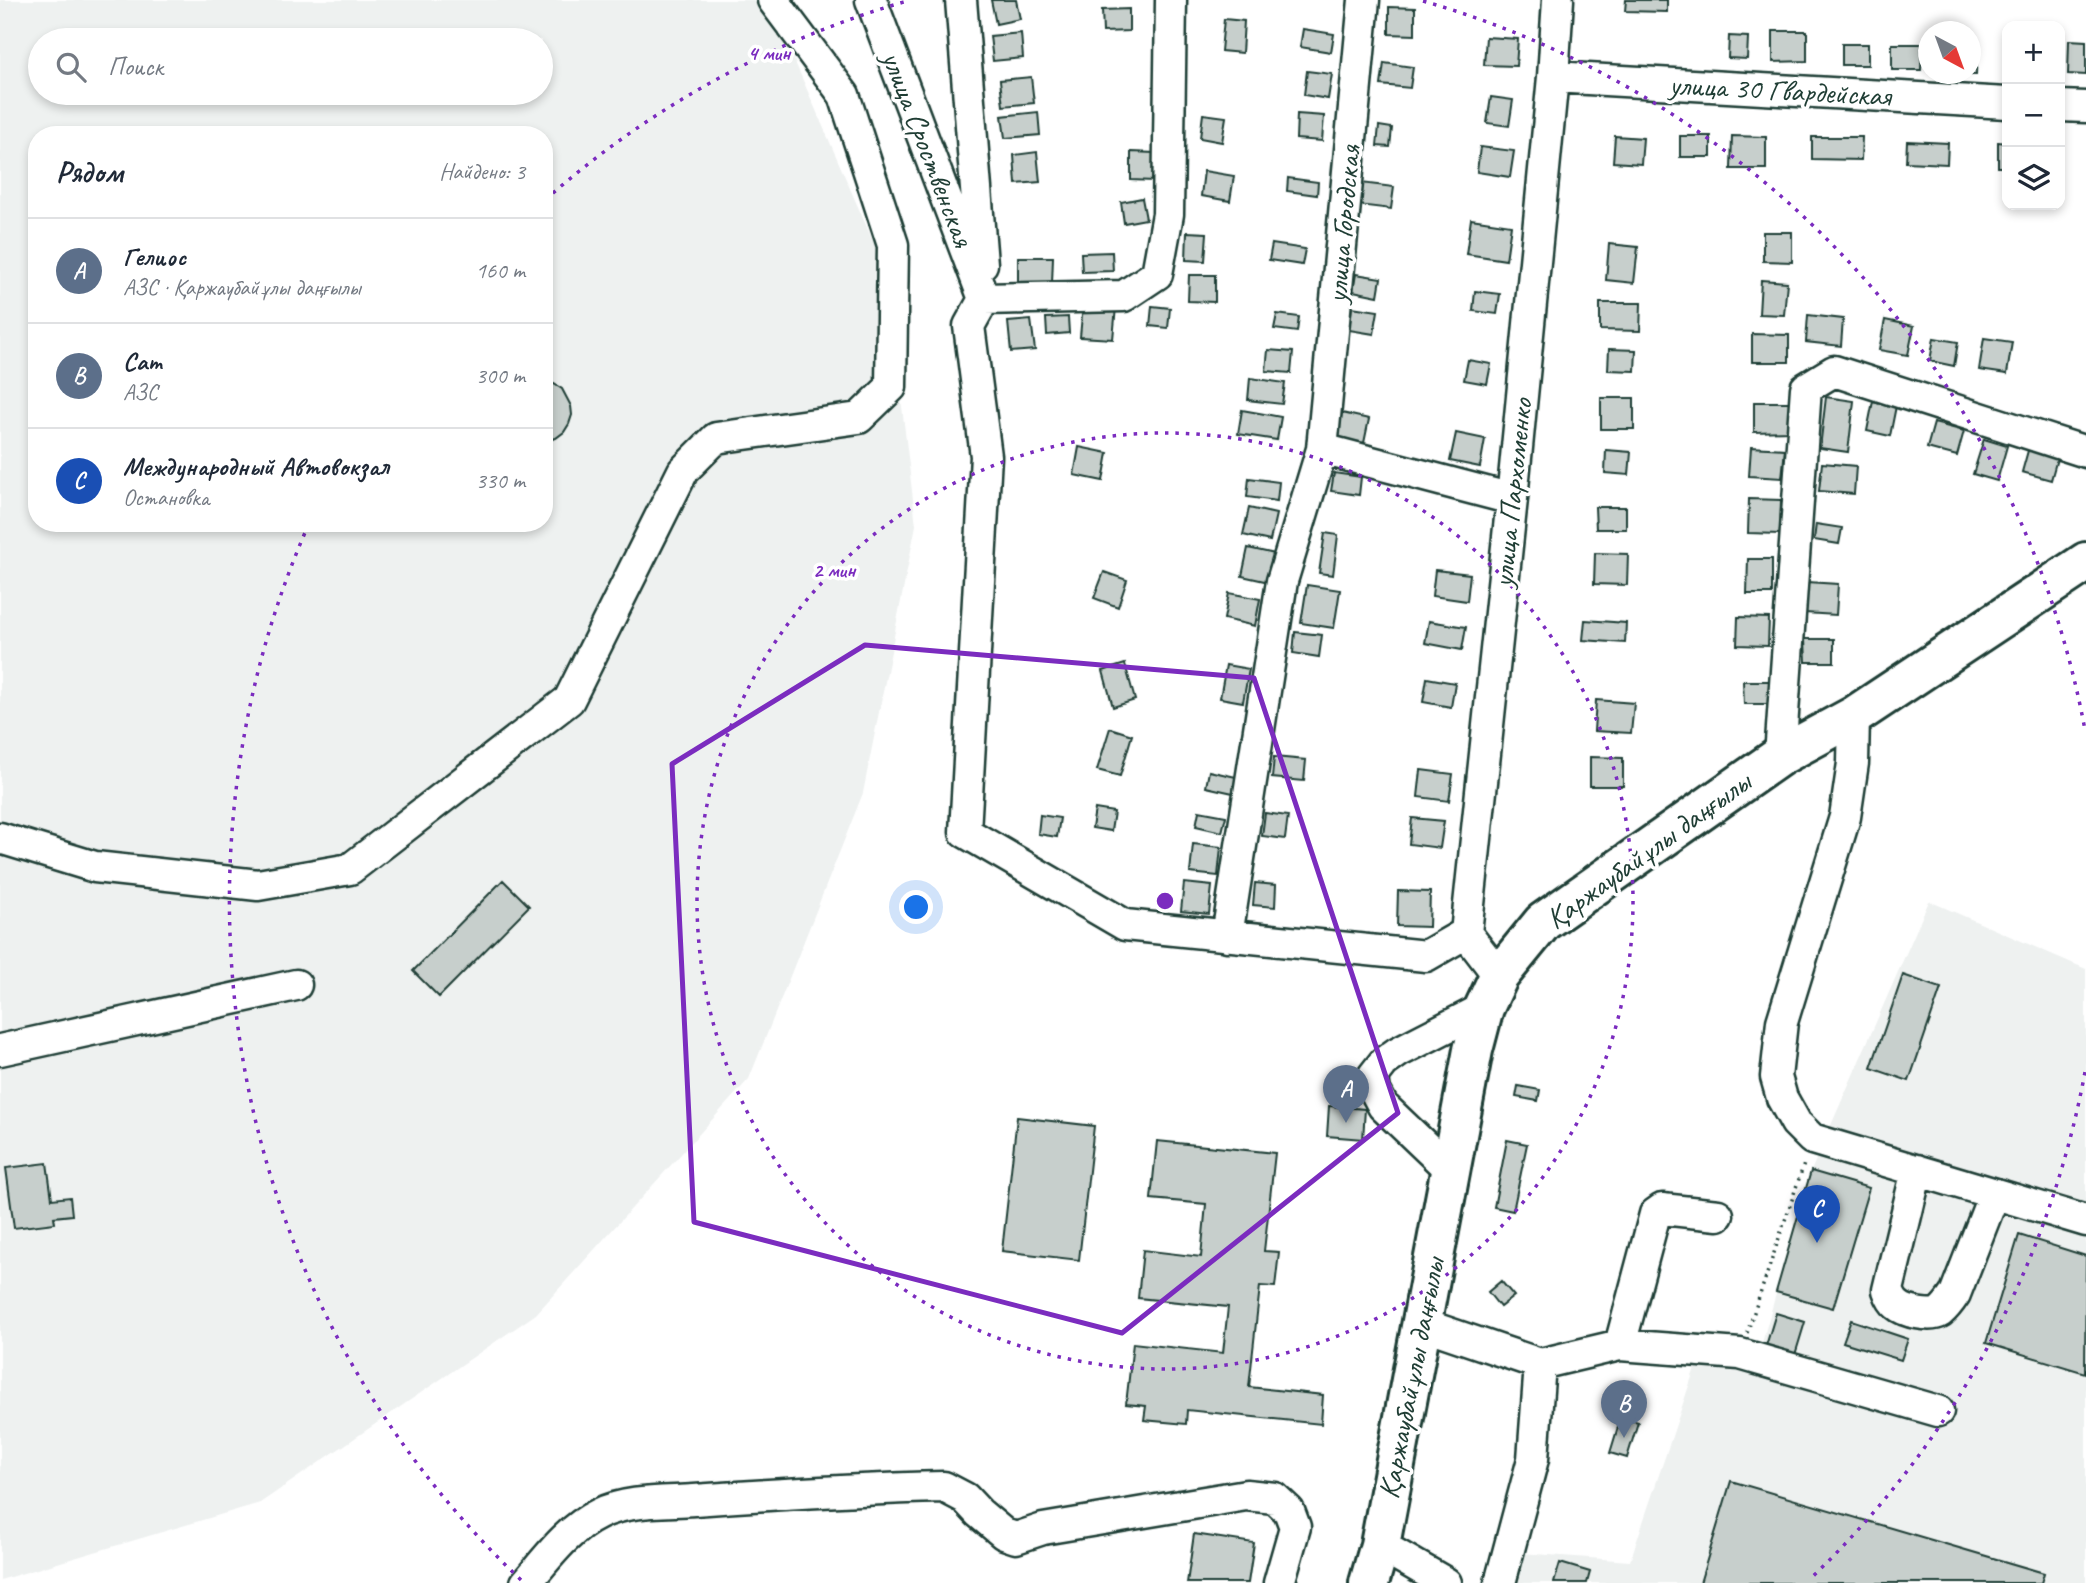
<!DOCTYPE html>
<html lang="ru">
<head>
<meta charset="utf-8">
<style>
  :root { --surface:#fff; --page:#f2f2f3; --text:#1f2937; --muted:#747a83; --line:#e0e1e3; --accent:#2563eb }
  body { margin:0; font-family:Caveat,sans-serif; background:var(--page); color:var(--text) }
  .controls { position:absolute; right:21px; top:21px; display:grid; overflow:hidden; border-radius:14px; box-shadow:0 4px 10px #0003 }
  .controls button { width:63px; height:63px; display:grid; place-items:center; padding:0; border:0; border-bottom:2px solid var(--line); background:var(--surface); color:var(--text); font:35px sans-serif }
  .compass { position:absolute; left:1918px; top:21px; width:63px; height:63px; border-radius:50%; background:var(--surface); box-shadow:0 4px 10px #0003; rotate:139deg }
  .you { position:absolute; left:917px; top:908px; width:24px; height:24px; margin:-18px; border:5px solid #fff; border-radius:50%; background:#1a73e8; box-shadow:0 0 0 10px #1a73e833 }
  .badge { display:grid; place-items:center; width:46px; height:46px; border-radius:50%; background:var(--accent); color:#fff; font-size:23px; font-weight:700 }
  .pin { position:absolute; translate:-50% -58px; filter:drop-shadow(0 2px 4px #0008) }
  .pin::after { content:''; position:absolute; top:37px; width:24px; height:21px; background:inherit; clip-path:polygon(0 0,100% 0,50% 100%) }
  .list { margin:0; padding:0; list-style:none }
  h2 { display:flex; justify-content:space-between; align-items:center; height:91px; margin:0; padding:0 28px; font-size:30px }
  h2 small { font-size:23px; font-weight:400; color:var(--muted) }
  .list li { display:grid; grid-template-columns:46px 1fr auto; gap:21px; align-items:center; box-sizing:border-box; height:105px; padding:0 28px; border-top:2px solid var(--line) }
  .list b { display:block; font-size:26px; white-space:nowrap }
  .list p { margin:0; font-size:23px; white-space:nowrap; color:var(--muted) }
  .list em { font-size:23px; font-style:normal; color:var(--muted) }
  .icon { flex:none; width:38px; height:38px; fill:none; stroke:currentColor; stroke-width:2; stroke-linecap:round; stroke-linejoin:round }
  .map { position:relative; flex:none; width:2086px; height:1583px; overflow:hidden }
  .search { position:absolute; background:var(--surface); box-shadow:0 4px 10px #0003; left:28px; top:28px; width:525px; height:77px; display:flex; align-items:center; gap:18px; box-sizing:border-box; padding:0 24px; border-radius:38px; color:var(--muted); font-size:26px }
  .panel { position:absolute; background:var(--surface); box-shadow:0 4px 10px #0003; left:28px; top:126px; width:525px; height:406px; border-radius:28px }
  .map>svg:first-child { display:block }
  .built { fill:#eef1f0; fill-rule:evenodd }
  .building { fill:#c7cfcc; stroke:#1f3d34; stroke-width:2 }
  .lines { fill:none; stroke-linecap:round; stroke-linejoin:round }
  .minor-casing { stroke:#1f3d34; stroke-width:35 }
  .highway-casing { stroke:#1f3d34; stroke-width:44 }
  .path { stroke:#1f3d34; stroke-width:3.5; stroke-dasharray:2 5; stroke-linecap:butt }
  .minor { stroke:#fff; stroke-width:30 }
  .highway { stroke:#fff; stroke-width:38 }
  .marked { fill:none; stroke:#7b2cbf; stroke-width:5; stroke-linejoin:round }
  .ring { fill:none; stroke:#7b2cbf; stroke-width:3.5; stroke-dasharray:3.5 7 }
  .labels { text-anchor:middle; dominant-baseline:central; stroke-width:7; stroke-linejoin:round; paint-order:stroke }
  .street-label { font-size:30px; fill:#1f3d34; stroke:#fff }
  .centre { fill:#7b2cbf; stroke:#fff; stroke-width:3.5 }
  .ring-label { font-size:21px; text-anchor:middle; font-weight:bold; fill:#7b2cbf; stroke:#fff; stroke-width:7; stroke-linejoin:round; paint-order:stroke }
</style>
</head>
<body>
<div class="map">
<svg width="2086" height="1583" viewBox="0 0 2086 1583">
  <rect width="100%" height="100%" fill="#fff"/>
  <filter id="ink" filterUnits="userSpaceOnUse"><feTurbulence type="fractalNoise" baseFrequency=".0143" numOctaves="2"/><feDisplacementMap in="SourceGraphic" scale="14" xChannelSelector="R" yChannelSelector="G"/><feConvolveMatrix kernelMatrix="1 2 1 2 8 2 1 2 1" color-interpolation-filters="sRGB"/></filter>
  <g filter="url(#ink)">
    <path class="built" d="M 0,0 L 768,0 L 886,271 L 916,525 L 863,793 L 749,1079 L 536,1314 L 260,1503 L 0,1580 ZM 40,40 L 541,40 L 541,93 L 40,93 ZM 37,135 L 544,135 L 544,523 L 37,523 Z
      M 1929,901 L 2086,969 L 2086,1583 L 1512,1583 L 1521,1553 L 1630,1561 L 1699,1356 L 1754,1371 L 1811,1171 Z"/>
    <path class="building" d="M 991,0 L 1016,0 L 1020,19 L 996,24 Z
      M 1626,0 L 1667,0 L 1667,12 L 1625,11 Z
      M 1389,7 L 1415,8 L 1415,35 L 1389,34 Z
      M 1129,9 L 1129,31 L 1103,32 L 1102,10 Z
      M 1224,19 L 1244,21 L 1242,53 L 1221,51 Z
      M 1303,29 L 1334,34 L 1331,52 L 1300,47 Z
      M 1773,31 L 1807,31 L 1807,61 L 1773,62 Z
      M 1021,33 L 1023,58 L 993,61 L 990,36 Z
      M 1729,36 L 1748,37 L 1747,59 L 1728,58 Z
      M 1486,37 L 1518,39 L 1516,66 L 1484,65 Z
      M 2069,40 L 2086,41 L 2086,75 L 2068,74 Z
      M 1842,44 L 1868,44 L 1868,65 L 1842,65 Z
      M 1892,44 L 1922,44 L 1921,70 L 1892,70 Z
      M 1970,47 L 1977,47 L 1976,75 L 1943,74 L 1970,74 Z
      M 1384,63 L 1413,67 L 1410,88 L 1381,85 Z
      M 1307,71 L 1332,74 L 1328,99 L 1304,95 Z
      M 1031,77 L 1034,103 L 1003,106 L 1000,80 Z
      M 1491,97 L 1513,100 L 1509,126 L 1487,123 Z
      M 1038,112 L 1040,135 L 1005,138 L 1002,116 Z
      M 1203,114 L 1226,117 L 1222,142 L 1200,138 Z
      M 1297,114 L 1324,116 L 1322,141 L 1296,139 Z
      M 1379,126 L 1392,128 L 1390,147 L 1377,146 Z
      M 1615,136 L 1643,138 L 1641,164 L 1613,162 Z
      M 1680,136 L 1711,136 L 1711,157 L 1680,157 Z
      M 1732,136 L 1766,137 L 1766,169 L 1731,169 Z
      M 1812,137 L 1862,137 L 1861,160 L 1812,159 Z
      M 1907,141 L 1948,143 L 1947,164 L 1906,162 Z
      M 1998,142 L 2007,143 L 2007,167 L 1998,167 Z
      M 1480,147 L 1514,151 L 1510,177 L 1477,172 Z
      M 1037,152 L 1040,182 L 1016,184 L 1014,155 Z
      M 1131,152 L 1155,153 L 1154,181 L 1131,180 Z
      M 1204,171 L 1234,176 L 1230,201 L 1201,196 Z
      M 1288,178 L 1318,182 L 1317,195 L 1287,191 Z
      M 1361,183 L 1394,187 L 1391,209 L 1358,205 Z
      M 1142,198 L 1146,219 L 1124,223 L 1121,202 Z
      M 1471,219 L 1511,225 L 1506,260 L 1466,254 Z
      M 1187,232 L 1207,233 L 1205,261 L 1186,260 Z
      M 1763,232 L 1792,232 L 1792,262 L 1763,261 Z
      M 1272,244 L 1305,249 L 1302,265 L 1269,260 Z
      M 1609,244 L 1638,247 L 1634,283 L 1606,280 Z
      M 1112,252 L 1113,271 L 1082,272 L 1081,253 Z
      M 1018,257 L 1053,257 L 1052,284 L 1018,284 Z
      M 1356,274 L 1381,278 L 1378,296 L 1353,291 Z
      M 1189,275 L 1215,275 L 1215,302 L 1188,301 Z
      M 1761,280 L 1787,282 L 1784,315 L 1759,314 Z
      M 1475,291 L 1500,294 L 1497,314 L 1473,311 Z
      M 1600,303 L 1641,303 L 1640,331 L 1600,330 Z
      M 1083,304 L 1116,307 L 1113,339 L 1080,337 Z
      M 1152,306 L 1170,308 L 1168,328 L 1150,326 Z
      M 1352,307 L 1378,311 L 1374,334 L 1349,330 Z
      M 1277,314 L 1299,317 L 1297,332 L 1274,329 Z
      M 1808,315 L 1843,319 L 1841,346 L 1806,342 Z
      M 1068,317 L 1069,333 L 1047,335 L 1046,318 Z
      M 1031,320 L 1035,350 L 1011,352 L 1008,322 Z
      M 1885,320 L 1914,326 L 1908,355 L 1879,350 Z
      M 1752,334 L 1789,335 L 1789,362 L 1752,362 Z
      M 1934,338 L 1958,342 L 1954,366 L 1930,361 Z
      M 1984,338 L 2012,342 L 2007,374 L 1979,370 Z
      M 1609,349 L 1636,350 L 1635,371 L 1608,370 Z
      M 1268,350 L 1293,352 L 1291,373 L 1266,371 Z
      M 1468,360 L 1491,364 L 1487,384 L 1464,380 Z
      M 1250,378 L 1285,383 L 1282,404 L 1248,400 Z
      M 544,382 L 554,384 L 562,389 L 571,406 L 572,415 L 569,424 L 564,432 L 556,438 L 544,441 Z
      M 1826,397 L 1854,401 L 1848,452 L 1820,448 Z
      M 1601,398 L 1634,398 L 1634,429 L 1601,429 Z
      M 1873,401 L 1896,406 L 1890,436 L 1867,431 Z
      M 1754,402 L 1791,402 L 1792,431 L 1754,432 Z
      M 1242,410 L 1281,417 L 1277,440 L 1238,434 Z
      M 1342,413 L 1369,419 L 1364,443 L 1337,438 Z
      M 1934,423 L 1964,431 L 1957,456 L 1927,448 Z
      M 1456,433 L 1485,439 L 1480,467 L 1450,461 Z
      M 1984,439 L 2007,446 L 1997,481 L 1973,474 Z
      M 1079,447 L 1108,453 L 1103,481 L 1074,475 Z
      M 1751,447 L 1785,449 L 1782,478 L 1749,476 Z
      M 2029,447 L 2058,455 L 2051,480 L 2022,472 Z
      M 1606,450 L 1631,452 L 1629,475 L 1605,473 Z
      M 1822,463 L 1856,466 L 1854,494 L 1819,491 Z
      M 1334,473 L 1361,477 L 1359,495 L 1331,491 Z
      M 1249,478 L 1279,482 L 1277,501 L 1247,497 Z
      M 1749,499 L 1781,500 L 1780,534 L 1748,533 Z
      M 1595,507 L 1626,507 L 1626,529 L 1596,529 Z
      M 1249,508 L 1276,514 L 1270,541 L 1243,535 Z
      M 1816,524 L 1842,528 L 1839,544 L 1814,540 Z
      M 1325,533 L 1338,535 L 1333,575 L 1319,573 Z
      M 1248,548 L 1275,554 L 1269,582 L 1242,576 Z
      M 1595,553 L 1628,554 L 1627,585 L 1594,584 Z
      M 1748,559 L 1772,559 L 1772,594 L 1747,594 Z
      M 1435,570 L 1470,574 L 1467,601 L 1432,596 Z
      M 1104,572 L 1127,580 L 1118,607 L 1094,598 Z
      M 1807,582 L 1838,584 L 1836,615 L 1805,613 Z
      M 1307,585 L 1340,590 L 1334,628 L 1301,623 Z
      M 1229,593 L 1260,599 L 1255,626 L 1224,619 Z
      M 1738,617 L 1769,618 L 1768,646 L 1737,645 Z
      M 1585,620 L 1626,623 L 1625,643 L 1583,640 Z
      M 1429,621 L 1466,627 L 1462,650 L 1425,643 Z
      M 1295,632 L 1322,635 L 1319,657 L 1293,653 Z
      M 1805,639 L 1834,639 L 1834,662 L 1806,662 Z
      M 1125,664 L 1135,700 L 1113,707 L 1103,671 Z
      M 1226,665 L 1249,669 L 1243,702 L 1220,698 Z
      M 1427,678 L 1455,683 L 1451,707 L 1423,702 Z
      M 1743,681 L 1772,681 L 1772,704 L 1744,704 Z
      M 1596,700 L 1634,703 L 1631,733 L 1594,731 Z
      M 1110,728 L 1132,735 L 1120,776 L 1097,770 Z
      M 1274,757 L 1306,760 L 1304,781 L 1272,778 Z
      M 1590,757 L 1623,758 L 1623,786 L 1590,786 Z
      M 1421,770 L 1453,774 L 1449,801 L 1418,797 Z
      M 1209,771 L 1236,777 L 1233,793 L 1206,787 Z
      M 1095,809 L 1114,812 L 1111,831 L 1092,828 Z
      M 1199,811 L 1226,816 L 1222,832 L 1196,826 Z
      M 1265,813 L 1288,816 L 1285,839 L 1262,836 Z
      M 1040,815 L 1060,818 L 1057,837 L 1038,834 Z
      M 1412,818 L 1444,821 L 1440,848 L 1409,844 Z
      M 1193,844 L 1221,847 L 1218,876 L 1190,873 Z
      M 503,880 L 529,906 L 439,997 L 413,971 Z
      M 1184,883 L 1212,886 L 1209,914 L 1181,911 Z
      M 1255,883 L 1276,885 L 1275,907 L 1253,905 Z
      M 1398,891 L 1430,892 L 1429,927 L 1397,926 Z
      M 1903,975 L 1941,988 L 1909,1081 L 1871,1068 Z
      M 1518,1086 L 1540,1090 L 1538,1101 L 1516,1097 Z
      M 1329,1106 L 1365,1109 L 1363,1139 L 1327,1136 Z
      M 1017,1117 L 1094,1126 L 1079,1260 L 1002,1251 Z
      M 1507,1140 L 1527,1144 L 1513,1211 L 1494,1207 Z
      M 1157,1141 L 1275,1153 L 1264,1251 L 1279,1252 L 1275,1287 L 1260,1286 L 1249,1387 L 1323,1395 L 1321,1424 L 1187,1410 L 1186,1424 L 1144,1420 L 1146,1406 L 1126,1404 L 1133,1343 L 1223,1353 L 1228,1307 L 1138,1298 L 1143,1250 L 1201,1257 L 1206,1204 L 1151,1199 Z
      M 47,1163 L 52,1199 L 70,1197 L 72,1215 L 54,1217 L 55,1223 L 14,1228 L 6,1168 Z
      M 1811,1171 L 1869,1188 L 1833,1308 L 1776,1292 Z
      M 2019,1235 L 2086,1256 L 2085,1373 L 1986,1343 Z
      M 1501,1281 L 1514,1296 L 1500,1307 L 1488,1292 Z
      M 1776,1313 L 1805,1322 L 1791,1368 L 1762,1359 Z
      M 1851,1320 L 1908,1339 L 1901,1360 L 1843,1342 Z
      M 1621,1417 L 1638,1422 L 1627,1458 L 1610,1453 Z
      M 1731,1481 L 2044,1573 L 2041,1583 L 1700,1583 Z
      M 1194,1534 L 1254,1543 L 1248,1583 L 1187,1583 Z
      M 1560,1563 L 1590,1572 L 1587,1583 L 1554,1583 Z"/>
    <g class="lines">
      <defs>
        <path id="minor" d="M 871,0 L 984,299
          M 961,0 L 982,264
          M 1553,77 L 2007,103
          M 2060,106 L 2086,107
          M 984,299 L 969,326 L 986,456 L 965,832 L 1125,925 L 1426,956 L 1466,933
          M 984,299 L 1124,296 L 1157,274 L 1168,214 L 1171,0
          M 1322,449 L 1512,499
          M 1854,716 L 1853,763 L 1845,817 L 1782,1022 L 1776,1077 L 1782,1098 L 1796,1123 L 1812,1139 L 2086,1221
          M 1780,756 L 1806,388 L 1834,371 L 2086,452
          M 0,838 L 95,867 L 258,885 L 350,869 L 569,700 L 683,471 L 716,438 L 859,418 L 891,387 L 893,245 L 844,95 L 773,0
          M 1227,936 L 1282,581 L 1322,449 L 1364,0
          M 1499,976 L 1466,933 L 1512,499 L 1553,77 L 1558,0
          M 0,1050 L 296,985
          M 1450,1170 L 1383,1106 L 1375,1091 L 1373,1076 L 1384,1062 L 1398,1052 L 1484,1008
          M 1917,1170 L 1888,1290 C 1890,1296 1892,1301 1897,1305 C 1905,1312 1931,1318 1940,1312 C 1946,1307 1951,1300 1955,1294 L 1994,1194
          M 1422,1324 L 1540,1364 L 1620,1345 L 1740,1354 L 1938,1411
          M 1620,1345 L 1655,1214 L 1662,1209 L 1718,1215
          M 1380,1545 L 1446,1583
          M 526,1583 C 548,1557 568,1529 599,1514 C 627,1500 663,1502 694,1500 C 777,1494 861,1489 944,1487 L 965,1498 L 979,1513 L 1004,1534 L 1016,1538 L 1043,1529 L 1246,1495 L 1275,1498 L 1289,1511 L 1295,1527 L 1279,1583
          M 1500,1583 L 1533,1459 L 1540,1364"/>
        <path id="highway" d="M 1369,1583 L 1380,1545 L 1473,1050 L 1484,1008 L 1499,976 L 1543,922 L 1780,756 L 1854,716 L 2086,562"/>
      </defs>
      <use href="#minor" class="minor-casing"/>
      <use href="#highway" class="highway-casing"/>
      <path class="path" d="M 1747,1333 L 1805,1161"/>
      <use href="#minor" class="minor"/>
      <use href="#highway" class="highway"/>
    </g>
  </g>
  <path class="marked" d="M 865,645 L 1254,678 L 1398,1113 L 1122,1333 L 694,1222 L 672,764 Z"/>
  <g class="ring">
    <circle cx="1165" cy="901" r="468"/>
    <path d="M2085 1072A936 936 0 0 1 1809 1580M521 1580A936 936 0 0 1 307 528M545 200A936 936 0 0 1 907 1M1423 1A936 936 0 0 1 2085 730"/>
  </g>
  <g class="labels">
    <g class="street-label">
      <text transform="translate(1780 90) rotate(3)">улица 30 Гвардейская</text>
      <text transform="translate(928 149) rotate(69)">улица Сроственская</text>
      <text transform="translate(1343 224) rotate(-85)">улица Городская</text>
      <text transform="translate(1512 493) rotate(-84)">улица Пархоменко</text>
      <text transform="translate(1648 850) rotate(-36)">Қаржаубайұлы даңғылы</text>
      <text transform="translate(1411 1378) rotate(-79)">Қаржаубайұлы даңғылы</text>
    </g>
  </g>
  <circle cx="1165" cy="901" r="10" class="centre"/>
  <g class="ring-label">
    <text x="769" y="60">4 мин</text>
    <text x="834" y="577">2 мин</text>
  </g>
</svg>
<div class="controls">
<button>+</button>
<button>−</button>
<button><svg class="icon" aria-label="layers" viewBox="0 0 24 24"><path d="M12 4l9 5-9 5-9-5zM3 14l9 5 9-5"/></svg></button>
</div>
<svg class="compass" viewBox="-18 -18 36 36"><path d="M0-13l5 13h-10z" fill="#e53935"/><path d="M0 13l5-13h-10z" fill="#747a83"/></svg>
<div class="you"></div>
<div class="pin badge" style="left:1346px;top:1123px;background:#5c6f8a">A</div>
<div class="pin badge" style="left:1624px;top:1438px;background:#5c6f8a">B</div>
<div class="pin badge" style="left:1817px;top:1243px;background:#1a4fb4">C</div>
<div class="search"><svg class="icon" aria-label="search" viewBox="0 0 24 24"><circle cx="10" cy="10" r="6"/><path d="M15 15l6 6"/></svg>Поиск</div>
<section class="panel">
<h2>Рядом<small>Найдено: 3</small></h2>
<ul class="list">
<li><span class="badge" style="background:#5c6f8a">A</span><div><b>Гелиос</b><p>АЗС · Қаржаубайұлы даңғылы</p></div><em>160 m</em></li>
<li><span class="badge" style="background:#5c6f8a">B</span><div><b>Сат</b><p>АЗС</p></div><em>300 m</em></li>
<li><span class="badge" style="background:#1a4fb4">C</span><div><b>Международный Автовокзал</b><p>Остановка</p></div><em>330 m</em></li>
</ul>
</section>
</div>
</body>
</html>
